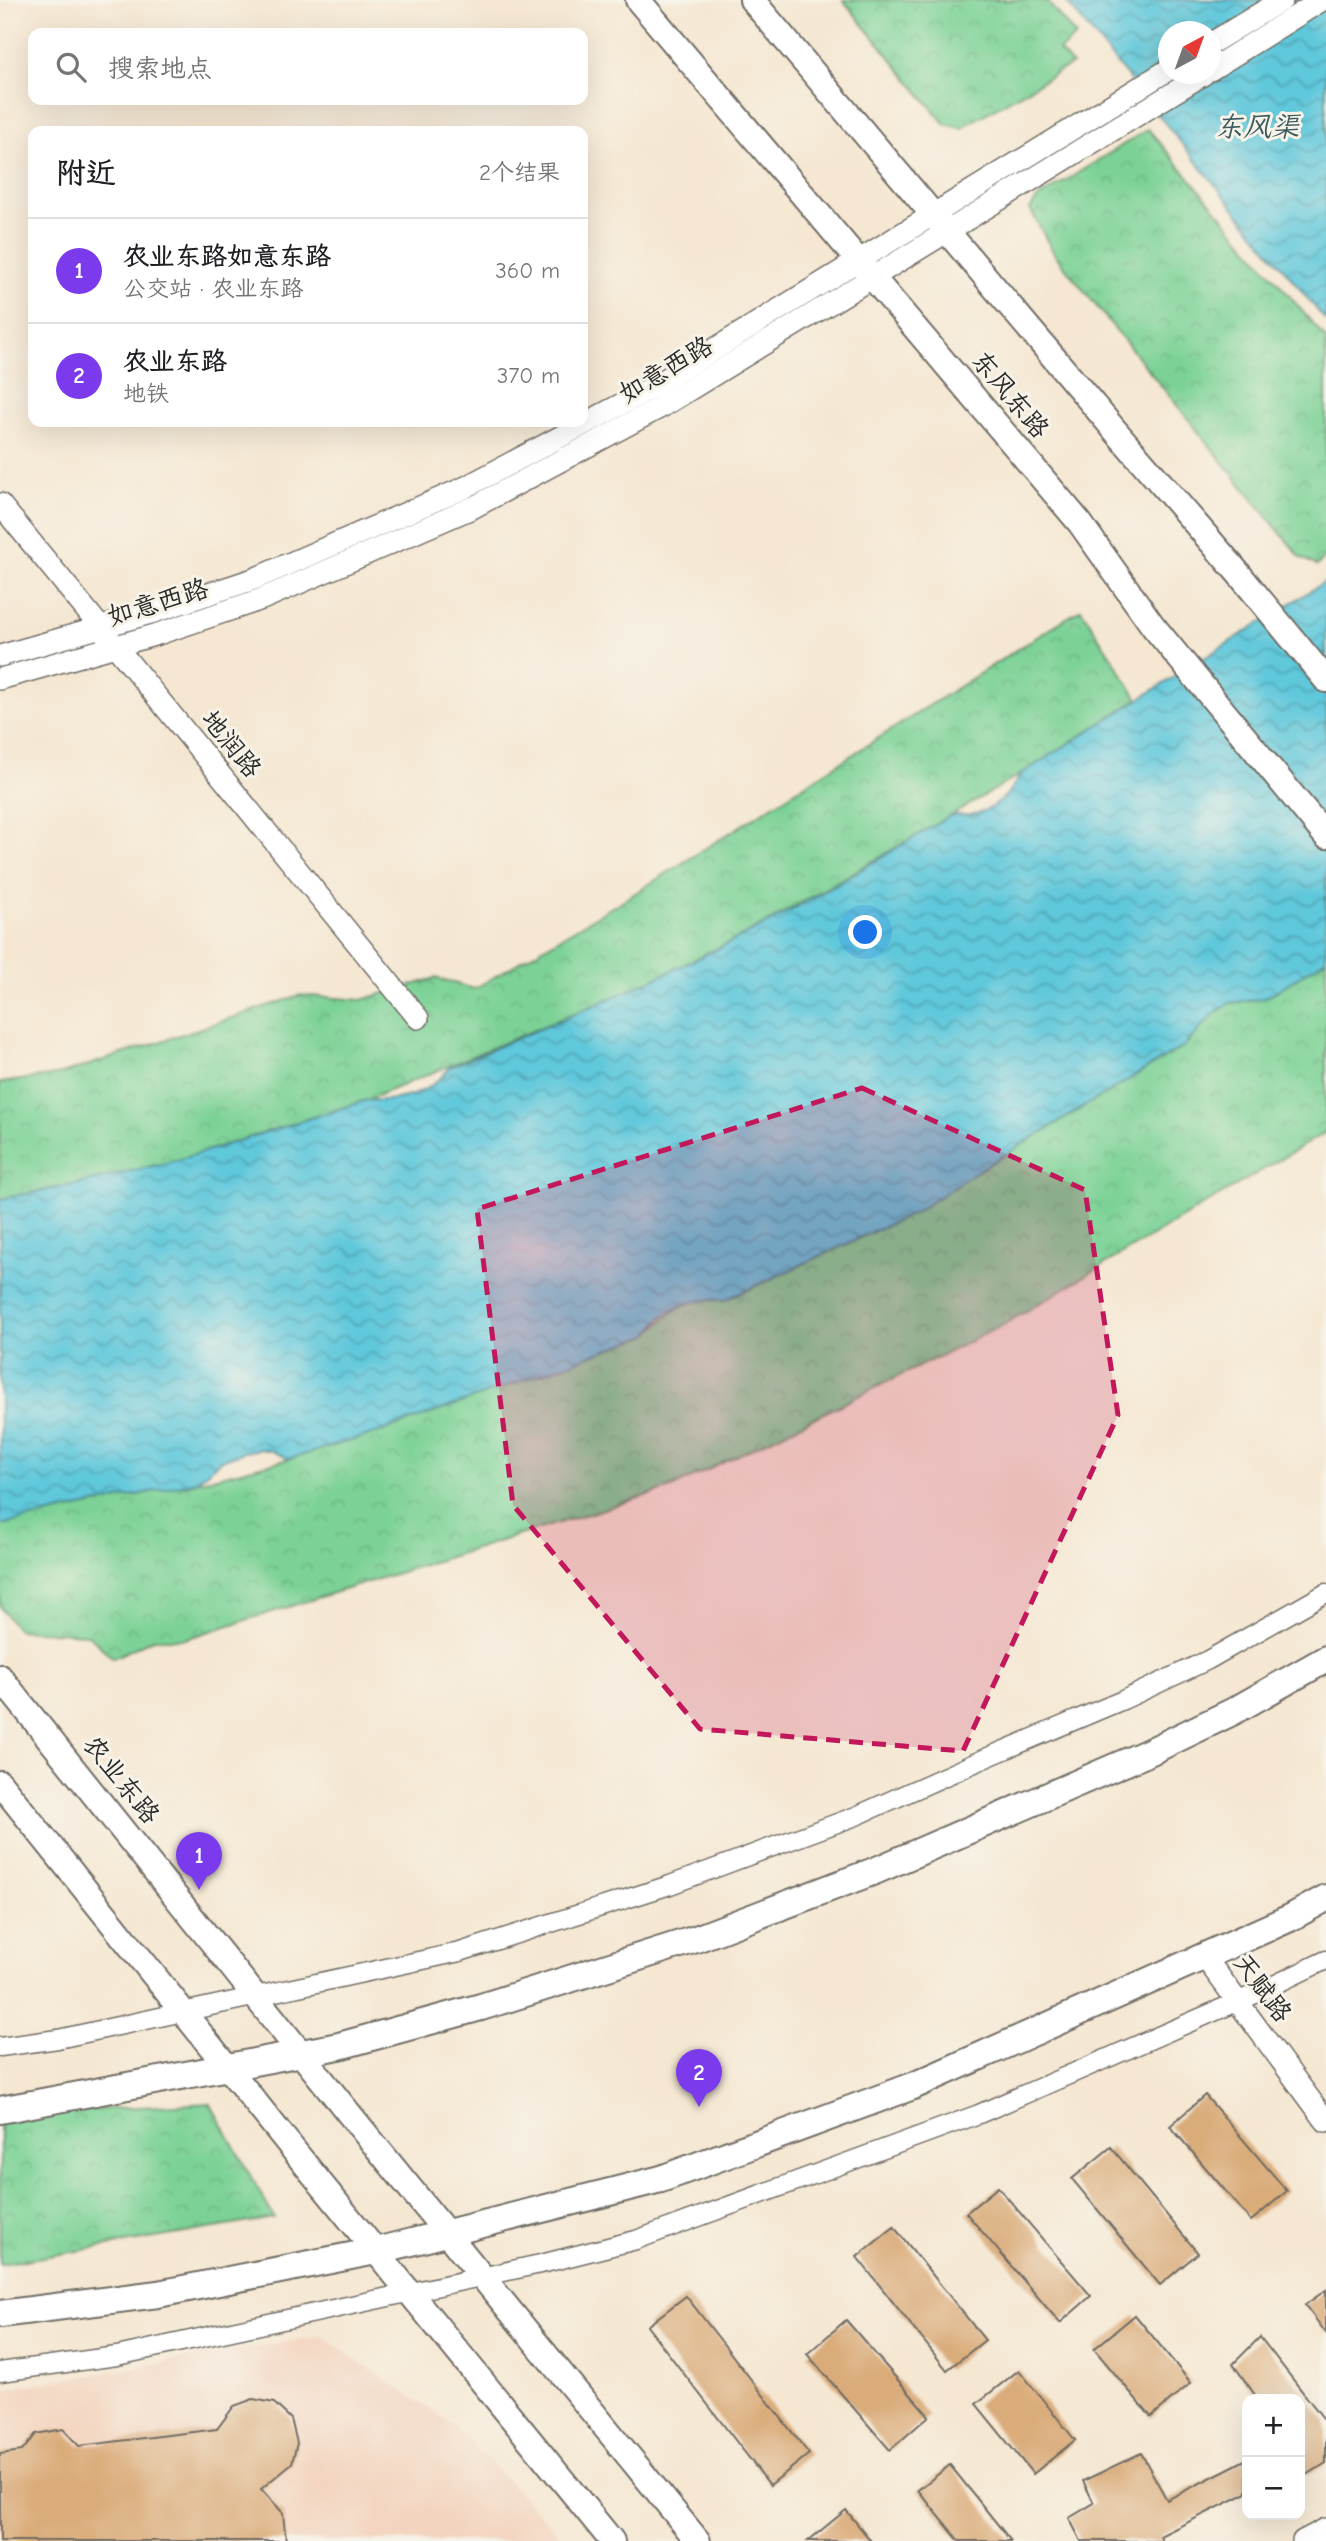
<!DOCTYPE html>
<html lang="zh">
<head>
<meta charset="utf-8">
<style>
  :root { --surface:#fff; --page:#f6f6f6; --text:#202124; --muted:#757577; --line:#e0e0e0; --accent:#7c3aed }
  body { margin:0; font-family:"Comic Neue","LXGW WenKai TC",sans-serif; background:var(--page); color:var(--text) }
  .controls { position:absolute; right:21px; bottom:21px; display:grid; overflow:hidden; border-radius:14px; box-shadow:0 7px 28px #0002 }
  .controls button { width:63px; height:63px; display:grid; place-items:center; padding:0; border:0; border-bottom:2px solid var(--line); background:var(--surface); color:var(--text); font:35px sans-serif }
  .compass { position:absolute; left:1158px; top:21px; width:63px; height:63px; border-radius:50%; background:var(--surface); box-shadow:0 7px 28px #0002; rotate:41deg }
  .you { position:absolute; left:866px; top:933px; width:24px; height:24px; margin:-18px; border:5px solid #fff; border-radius:50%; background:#1a73e8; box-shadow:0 0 0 10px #1a73e833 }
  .badge { display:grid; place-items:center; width:46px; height:46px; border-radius:50%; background:var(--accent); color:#fff; font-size:23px; font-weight:700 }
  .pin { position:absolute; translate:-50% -58px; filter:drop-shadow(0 2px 4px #0008) }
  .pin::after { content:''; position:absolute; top:37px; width:24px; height:21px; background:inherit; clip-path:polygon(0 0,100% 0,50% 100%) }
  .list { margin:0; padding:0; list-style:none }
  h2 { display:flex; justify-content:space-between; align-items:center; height:91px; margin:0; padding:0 28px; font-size:30px }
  h2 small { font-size:23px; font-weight:400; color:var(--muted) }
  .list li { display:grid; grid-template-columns:46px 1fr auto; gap:21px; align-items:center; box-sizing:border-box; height:105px; padding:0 28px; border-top:2px solid var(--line) }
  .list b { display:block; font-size:26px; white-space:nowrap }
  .list p { margin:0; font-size:23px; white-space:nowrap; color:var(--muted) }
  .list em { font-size:23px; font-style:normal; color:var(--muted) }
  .icon { flex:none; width:38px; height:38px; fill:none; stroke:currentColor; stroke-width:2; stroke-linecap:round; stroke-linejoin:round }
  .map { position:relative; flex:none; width:1326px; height:2541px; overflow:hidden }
  .search { position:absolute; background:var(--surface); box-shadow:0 7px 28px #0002; left:28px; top:28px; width:560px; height:77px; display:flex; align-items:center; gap:18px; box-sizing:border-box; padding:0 24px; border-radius:14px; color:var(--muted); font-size:26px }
  .panel { position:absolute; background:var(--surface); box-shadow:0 7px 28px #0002; left:28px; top:126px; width:560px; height:301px; border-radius:14px }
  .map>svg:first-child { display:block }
  .built { fill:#f3d4bf }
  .park { fill:url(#park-crowns); stroke:#547e60; stroke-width:2 }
  .water { fill:url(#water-waves); stroke:#457a83; stroke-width:2; fill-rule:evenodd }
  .building { fill:#daac7a }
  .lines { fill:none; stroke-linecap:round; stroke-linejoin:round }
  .minor-casing { stroke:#726d65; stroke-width:21 }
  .tertiary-casing { stroke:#726d65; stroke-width:24 }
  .secondary-casing { stroke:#726d65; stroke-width:28 }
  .primary-casing { stroke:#726d65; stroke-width:30 }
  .minor { stroke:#fff; stroke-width:18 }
  .tertiary { stroke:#fff; stroke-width:21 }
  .secondary { stroke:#fff; stroke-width:24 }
  .primary { stroke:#fff; stroke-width:26 }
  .marked { fill:#c2185b; fill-opacity:0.2; stroke:#c2185b; stroke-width:5; stroke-dasharray:14 9; stroke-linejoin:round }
  .labels { text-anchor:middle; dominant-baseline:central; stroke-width:6; stroke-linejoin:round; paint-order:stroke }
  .street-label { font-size:26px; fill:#2b2b2b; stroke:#f7f3e8 }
  .water-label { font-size:28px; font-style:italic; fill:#3b5a60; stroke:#f7f3e8 }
</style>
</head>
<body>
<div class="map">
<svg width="1326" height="2541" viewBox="0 0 1326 2541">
  <defs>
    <pattern id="park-crowns" width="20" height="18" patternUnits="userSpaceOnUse" patternTransform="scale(1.75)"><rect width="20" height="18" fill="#7cd296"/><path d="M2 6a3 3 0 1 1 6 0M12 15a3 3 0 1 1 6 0" fill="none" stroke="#6bb481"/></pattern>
    <pattern id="water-waves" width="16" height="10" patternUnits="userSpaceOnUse" patternTransform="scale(1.75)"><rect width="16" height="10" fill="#5fc8db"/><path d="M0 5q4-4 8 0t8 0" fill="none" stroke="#4fa3b2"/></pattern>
  </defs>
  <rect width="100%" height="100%" fill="#f7f3e8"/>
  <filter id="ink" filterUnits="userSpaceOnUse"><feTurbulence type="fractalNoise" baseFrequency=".0143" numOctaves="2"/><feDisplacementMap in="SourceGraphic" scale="14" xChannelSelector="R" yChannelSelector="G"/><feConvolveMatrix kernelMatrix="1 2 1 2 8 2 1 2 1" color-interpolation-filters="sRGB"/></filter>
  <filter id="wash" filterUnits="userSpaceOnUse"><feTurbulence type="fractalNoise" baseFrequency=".00686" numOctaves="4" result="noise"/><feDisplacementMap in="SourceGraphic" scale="28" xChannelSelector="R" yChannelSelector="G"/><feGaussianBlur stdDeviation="1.57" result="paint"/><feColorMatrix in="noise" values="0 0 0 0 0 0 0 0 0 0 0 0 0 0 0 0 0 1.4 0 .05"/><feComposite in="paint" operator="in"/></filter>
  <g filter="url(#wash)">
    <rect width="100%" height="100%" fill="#f5e7d2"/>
    <path class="built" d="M 322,2336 L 456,2427 L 565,2541 L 0,2541 L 0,2390 Z"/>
    <path class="park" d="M 843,0 L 1046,0 L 1076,36 L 1059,51 L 1072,64 L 961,128 L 945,124 Z
      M 1148,129 L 1326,339 L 1326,556 L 1317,566 L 1300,557 L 1055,255 L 1030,209 L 1038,198 Z
      M 1081,609 L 1138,699 L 1021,774 L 952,815 L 752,931 L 656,979 L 367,1100 L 181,1159 L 78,1184 L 0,1199 L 0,1083 L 62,1074 L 301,995 L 361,1000 L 436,978 L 474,989 L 637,892 Z
      M 1326,959 L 1326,1132 L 1001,1326 L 671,1488 L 185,1639 L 153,1639 L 113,1658 L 87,1634 L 18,1630 L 0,1607 L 0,1524 L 196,1482 L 289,1459 L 648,1335 C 676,1307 682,1298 725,1300 L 916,1212 L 971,1175 L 1184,1046 L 1215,1013 L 1230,1003 L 1265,998 Z
      M 210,2103 L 274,2218 L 0,2264 L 0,2115 Z"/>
    <path class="water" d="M 1065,0 L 1326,0 L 1326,321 ZM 1168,32 L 1210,32 L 1210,74 L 1168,74 Z
      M 1326,581 L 1326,959 L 1265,998 L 1230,1003 L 1215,1013 L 1184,1046 L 971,1175 L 916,1212 L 725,1300 C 703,1299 679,1301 662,1317 C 656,1323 653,1330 648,1335 L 383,1431 L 289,1459 L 273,1451 L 260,1449 L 244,1452 L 221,1460 L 196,1482 L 0,1525 L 0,1199 L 78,1184 L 181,1159 L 367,1100 C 401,1102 429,1095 450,1067 C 551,1024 653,982 751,932 C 818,897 882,856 948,817 C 955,813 961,816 969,815 C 994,812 1009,795 1021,774 Z"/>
    <g id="blocks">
      <path class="building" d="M 1205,2095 L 1287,2191 L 1251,2221 L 1170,2126 Z
        M 1111,2147 L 1198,2253 L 1160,2285 L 1072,2179 Z
        M 998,2187 L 1091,2296 L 1060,2323 L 966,2213 Z
        M 894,2227 L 985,2340 L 947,2370 L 857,2257 Z
        M 1326,2290 L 1326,2333 L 1305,2305 Z
        M 686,2296 L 809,2454 L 770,2485 L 647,2326 Z
        M 1135,2315 L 1191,2383 L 1151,2417 L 1094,2349 Z
        M 846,2320 L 929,2416 L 890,2450 L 807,2354 Z
        M 1260,2337 L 1326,2422 L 1326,2463 L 1307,2475 L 1300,2466 L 1300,2399 L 1258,2399 L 1233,2364 Z
        M 1019,2370 L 1075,2440 L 1033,2474 L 976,2404 Z
        M 253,2399 L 274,2403 L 291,2419 L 297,2443 L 292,2463 L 261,2489 L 283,2513 L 286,2541 L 0,2541 L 0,2454 L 22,2451 L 36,2434 L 63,2429 L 79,2446 L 217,2429 L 234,2406 Z
        M 1141,2453 L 1167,2500 L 1247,2459 L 1247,2493 L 1160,2536 L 1162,2541 L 1081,2541 L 1069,2518 L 1094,2503 L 1083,2481 Z
        M 950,2465 L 1011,2541 L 959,2541 L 918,2490 Z
        M 846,2510 L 871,2541 L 808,2541 Z"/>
    </g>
  </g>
  <g filter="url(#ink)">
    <use href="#blocks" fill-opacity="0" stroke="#726d65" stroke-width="2"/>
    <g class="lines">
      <defs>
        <path id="minor" d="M 0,2047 L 58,2039 L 460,1952 L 670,1885 L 856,1816 L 988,1757 L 1123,1700 L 1208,1660 L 1326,1593
          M 0,2372 L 117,2356 L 545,2263 L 636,2240 L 979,2114 L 1255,1994 L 1326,1960"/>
        <path id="tertiary" d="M 1210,44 L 1282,0
          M 1210,70 L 1322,0
          M 0,504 L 418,1018
          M 0,656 L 151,613 L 254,579 L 464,488 L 650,389 L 1168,70
          M 0,679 L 158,634 L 262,599 L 474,507 L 661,407 L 1204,74
          M 1204,1956 L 1326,2121
          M 1303,2541 L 1326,2529"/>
        <path id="secondary" d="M 638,0 L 1080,523 L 1153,626 L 1326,836
          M 752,0 L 1113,428 L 1239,574 L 1326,680
          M 0,1677 L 347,2111 L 698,2541
          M 0,1783 L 296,2153 L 612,2541"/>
        <path id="primary" d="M 0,2110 L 339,2046 L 481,2007 L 696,1939 L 877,1870 L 1147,1753 L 1234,1711 L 1326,1659
          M 0,2314 L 158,2294 L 376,2251 L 661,2179 L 913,2086 L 1290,1918 L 1326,1898"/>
      </defs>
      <use href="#minor" class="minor-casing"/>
      <use href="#tertiary" class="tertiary-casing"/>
      <use href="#secondary" class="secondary-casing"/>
      <use href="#primary" class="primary-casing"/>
      <use href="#minor" class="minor"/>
      <use href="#tertiary" class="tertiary"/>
      <use href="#secondary" class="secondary"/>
      <use href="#primary" class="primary"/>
    </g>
  </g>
  <path class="marked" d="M 862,1088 L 1085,1190 L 1118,1415 L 963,1751 L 700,1729 L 513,1505 L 477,1209 Z"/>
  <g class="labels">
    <g class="street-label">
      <text transform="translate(666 370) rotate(-31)">如意西路</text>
      <text transform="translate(1010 395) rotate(50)">东风东路</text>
      <text transform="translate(158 603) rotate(-17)">如意西路</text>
      <text transform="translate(231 744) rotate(51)">地润路</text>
      <text transform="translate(121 1780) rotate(51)">农业东路</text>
      <text transform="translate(1262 1988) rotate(53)">天赋路</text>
    </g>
    <g class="water-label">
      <text x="1257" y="127">东风渠</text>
    </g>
  </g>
</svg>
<div class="controls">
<button>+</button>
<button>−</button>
</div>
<svg class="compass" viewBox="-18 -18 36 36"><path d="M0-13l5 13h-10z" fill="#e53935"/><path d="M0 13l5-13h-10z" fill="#757577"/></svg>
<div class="you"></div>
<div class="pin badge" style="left:199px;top:1890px">1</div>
<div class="pin badge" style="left:699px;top:2107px">2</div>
<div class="search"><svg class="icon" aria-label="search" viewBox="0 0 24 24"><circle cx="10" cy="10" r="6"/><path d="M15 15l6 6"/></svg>搜索地点</div>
<section class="panel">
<h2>附近<small>2个结果</small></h2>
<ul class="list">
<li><span class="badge">1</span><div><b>农业东路如意东路</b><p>公交站 · 农业东路</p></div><em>360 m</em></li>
<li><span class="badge">2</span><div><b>农业东路</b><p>地铁</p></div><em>370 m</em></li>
</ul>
</section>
</div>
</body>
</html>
